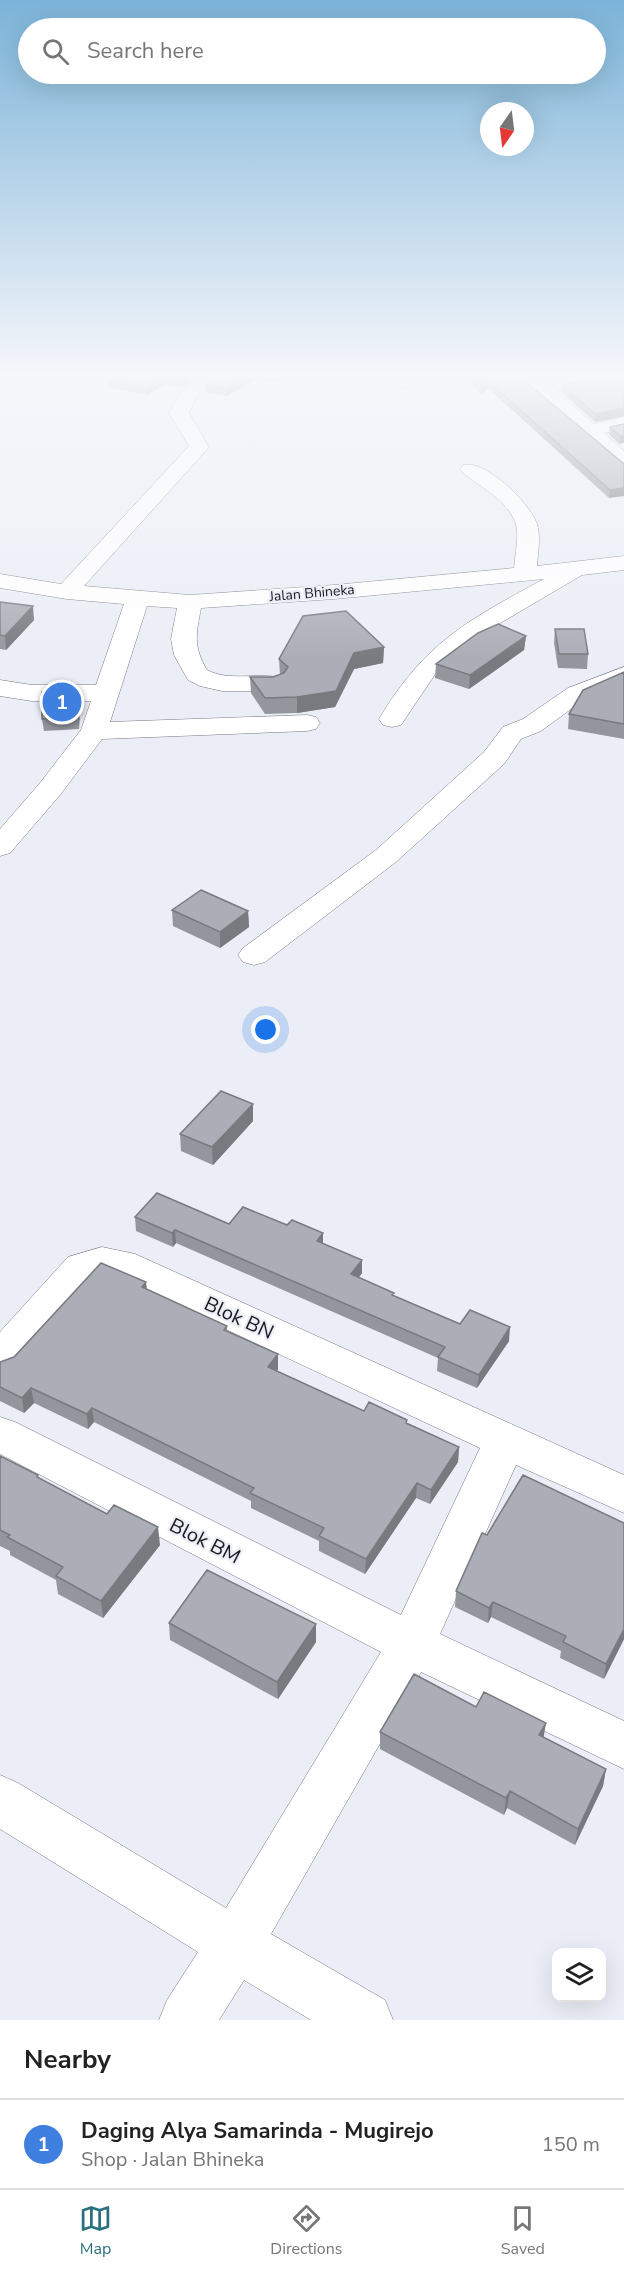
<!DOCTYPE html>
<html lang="en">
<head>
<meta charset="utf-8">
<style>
  :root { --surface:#fff; --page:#f2f2f2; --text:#222; --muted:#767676; --line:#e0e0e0; --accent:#2a707e }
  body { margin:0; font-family:"Nunito Sans",sans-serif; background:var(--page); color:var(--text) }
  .controls { position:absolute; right:18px; bottom:18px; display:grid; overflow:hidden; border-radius:12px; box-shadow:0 6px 24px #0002 }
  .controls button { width:54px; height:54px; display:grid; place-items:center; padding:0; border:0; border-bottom:2px solid var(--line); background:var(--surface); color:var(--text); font:30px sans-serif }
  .compass { position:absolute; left:480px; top:102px; width:54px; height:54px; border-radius:50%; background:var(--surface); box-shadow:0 6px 24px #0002; rotate:194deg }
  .you { position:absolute; left:266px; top:1030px; width:21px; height:21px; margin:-15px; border:4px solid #fff; border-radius:50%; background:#1a73e8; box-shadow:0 0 0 9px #1a73e833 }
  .badge { display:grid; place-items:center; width:39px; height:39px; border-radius:50%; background:var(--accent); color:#fff; font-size:20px; font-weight:700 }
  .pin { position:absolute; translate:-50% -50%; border:3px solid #fff; box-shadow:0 2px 6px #0006 }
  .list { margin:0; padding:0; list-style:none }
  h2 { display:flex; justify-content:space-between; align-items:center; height:78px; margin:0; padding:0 24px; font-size:26px }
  h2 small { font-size:20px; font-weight:400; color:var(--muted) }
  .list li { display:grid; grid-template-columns:39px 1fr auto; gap:18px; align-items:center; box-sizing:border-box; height:90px; padding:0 24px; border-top:2px solid var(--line) }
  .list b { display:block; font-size:22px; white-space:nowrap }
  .list p { margin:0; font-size:20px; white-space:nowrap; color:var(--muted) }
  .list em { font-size:20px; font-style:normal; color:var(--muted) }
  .icon { flex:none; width:33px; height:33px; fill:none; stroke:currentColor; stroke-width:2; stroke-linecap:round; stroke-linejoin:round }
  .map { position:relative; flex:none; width:624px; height:2020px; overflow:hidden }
  .search { position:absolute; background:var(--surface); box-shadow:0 6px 24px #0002; left:18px; right:18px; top:18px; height:66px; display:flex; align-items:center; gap:15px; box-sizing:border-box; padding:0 21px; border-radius:33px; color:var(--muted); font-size:22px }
  .sheet { height:168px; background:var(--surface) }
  nav { display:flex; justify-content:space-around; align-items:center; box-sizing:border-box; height:84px; border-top:2px solid var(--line); background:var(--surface); font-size:16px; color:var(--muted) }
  nav a { display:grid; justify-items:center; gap:3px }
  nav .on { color:var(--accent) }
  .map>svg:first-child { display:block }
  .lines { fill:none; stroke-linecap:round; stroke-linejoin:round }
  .minor-casing { stroke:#767880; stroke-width:1 }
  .minor { fill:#fff; fill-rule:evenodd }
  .wall { fill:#93969d }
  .shaded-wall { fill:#787a7f }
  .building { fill:#abaeb6; stroke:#787a7f; stroke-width:1.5 }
  .labels { text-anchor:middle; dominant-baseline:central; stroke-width:4.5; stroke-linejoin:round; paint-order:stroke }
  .far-street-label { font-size:14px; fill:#191a1d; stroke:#ebeef6 }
  .near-street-label { font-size:20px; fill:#191a1d; stroke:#ebeef6 }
</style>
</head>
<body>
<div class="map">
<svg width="624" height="2020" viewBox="0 0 624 2020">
  <rect width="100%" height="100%" fill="#ebeef6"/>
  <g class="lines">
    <defs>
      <path id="minor" d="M 201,376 L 222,376 L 197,396 L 189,413 L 209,447 L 84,586 L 190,595 L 334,585 L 514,568 C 515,556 518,543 517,530 C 514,504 482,488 463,473 L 460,469 L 463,465 C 485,459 530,503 537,524 C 541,537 538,552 537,566 L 624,556 L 624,570 L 582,575 L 480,635 L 451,658 L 436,673 L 401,725 L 392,727 L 383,725 L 379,719 C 425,642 468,620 544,579 L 334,599 L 201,608 C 196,635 193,646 207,670 C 230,682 257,672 282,678 L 286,683 L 282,688 L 273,691 L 222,691 L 200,686 L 188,680 L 174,655 L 171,639 L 177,608 L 147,606 L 110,722 L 307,715 L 316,717 L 320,723 L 316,729 L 307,731 L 102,739 L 60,795 L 10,853 L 0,856 L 0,829 L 40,783 L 81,730 L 91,701 L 32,701 L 0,696 L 0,680 L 32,685 L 96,685 L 124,604 L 67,599 L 0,588 L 0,574 L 61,584 L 189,446 L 169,413 L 182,389 Z
        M 372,376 L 441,376 L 438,380 L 406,388 L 375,380 Z
        M 514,376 L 535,376 L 544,382 L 579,376 L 618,376 L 615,380 L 609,381 L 556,391 L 594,424 L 624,417 L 624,429 L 604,433 L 624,451 L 624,468 L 617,466 L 556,410 Z
        M 624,667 L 624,684 L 586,698 L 541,731 L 521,739 L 504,764 L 396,862 L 265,962 L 254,965 L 243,962 L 238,955 L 243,948 L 376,850 L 484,752 L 503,727 L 523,719 L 568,688 Z
        M 102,1247 L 135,1254 L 624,1475 L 624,1513 L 516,1465 L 440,1634 L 624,1721 L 624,1769 L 421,1672 L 271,1934 L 385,2000 L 393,2020 L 311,2020 L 244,1980 L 219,2020 L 159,2020 L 167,2000 L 198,1952 L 0,1829 L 0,1775 L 18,1783 L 226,1908 L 381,1652 L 0,1454 L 0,1417 L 15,1422 L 401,1615 L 480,1448 L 114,1277 L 102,1275 L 96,1277 L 15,1370 L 0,1375 L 0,1332 L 68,1257 Z"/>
    </defs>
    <use href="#minor" class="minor-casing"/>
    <use href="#minor" class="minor"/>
  </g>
  <path class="wall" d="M 198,376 L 181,387 L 166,384 L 147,395 L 109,387 L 109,380 Z
    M 217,376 L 288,376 L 275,383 L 257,379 L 227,396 L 206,392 L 205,385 Z
    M 456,376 L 519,376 L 624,464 L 609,498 L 488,388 L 481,394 L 470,382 Z
    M 538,376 L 567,376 L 544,380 Z
    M 562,385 L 624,416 L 595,422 L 561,392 Z
    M 624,424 L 619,444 L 609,434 L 610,427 Z
    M 0,602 L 34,620 L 6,650 L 0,649 Z
    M 555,629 L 588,654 L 587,669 L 558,668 L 554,643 Z
    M 526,636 L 524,650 L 469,689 L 435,678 L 436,664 Z
    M 384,647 L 383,663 L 354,669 L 335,707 L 297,713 L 265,714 L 251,693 L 250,677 L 273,677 L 280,675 L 279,659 Z
    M 624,672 L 624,739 L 568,729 L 569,714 Z
    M 80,703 L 79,729 L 44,731 L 42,719 Z
    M 172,910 L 248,911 L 249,927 L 220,948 L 173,926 Z
    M 253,1104 L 253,1121 L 213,1165 L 181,1151 L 180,1134 Z
    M 135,1217 L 229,1224 L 323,1243 L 362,1273 L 359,1277 L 394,1296 L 460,1324 L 509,1341 L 477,1388 L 437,1371 L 438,1358 L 176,1243 L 173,1247 L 136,1231 Z
    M 147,1290 L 227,1326 L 227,1331 L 278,1354 L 278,1369 L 277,1371 L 364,1411 L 407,1423 L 459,1447 L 458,1462 L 430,1504 L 416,1498 L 365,1574 L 319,1551 L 319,1541 L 251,1508 L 251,1501 L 94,1422 L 88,1429 L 34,1403 L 24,1413 L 0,1401 L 0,1362 L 14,1357 Z
    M 0,1456 L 38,1475 L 39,1479 L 160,1545 L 103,1618 L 58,1594 L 56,1580 L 10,1555 L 10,1551 L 0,1546 Z
    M 456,1591 L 624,1639 L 604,1679 L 560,1658 L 561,1651 L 491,1617 L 488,1623 L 455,1607 Z
    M 169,1623 L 316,1642 L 278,1699 L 170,1640 Z
    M 476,1707 L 544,1737 L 606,1769 L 603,1786 L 575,1845 L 507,1808 L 504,1815 L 380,1749 L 380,1732 Z"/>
  <path class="shaded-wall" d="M 187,376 L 198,376 L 181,387 L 181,380 Z
    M 249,376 L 257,376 L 257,379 L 227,396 L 227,389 Z
    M 275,376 L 288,376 L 275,383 Z
    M 545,376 L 567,376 L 544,380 Z
    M 166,377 L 166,384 L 147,395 L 147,388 Z
    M 488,381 L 488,388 L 481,394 L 482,387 Z
    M 624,408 L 624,416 L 595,422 L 595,414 Z
    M 620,436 L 624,436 L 624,443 L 619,444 Z
    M 624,488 L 624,496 L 609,498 L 610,490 Z
    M 33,606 L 34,620 L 6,650 L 5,636 Z
    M 526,636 L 524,650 L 469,689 L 470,675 Z
    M 384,647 L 383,663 L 354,669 L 335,707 L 297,713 L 297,697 L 354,653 Z
    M 79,692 L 80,703 L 79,729 L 78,717 Z
    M 248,911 L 249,927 L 220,948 L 220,932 Z
    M 253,1104 L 253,1121 L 213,1165 L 212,1147 Z
    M 175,1230 L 176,1243 L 173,1247 L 172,1233 Z
    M 323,1233 L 323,1247 L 317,1241 Z
    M 362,1260 L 362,1273 L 351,1288 L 351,1274 Z
    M 146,1282 L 148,1297 L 142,1287 Z
    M 510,1327 L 509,1341 L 477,1388 L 479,1375 Z
    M 278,1354 L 278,1369 L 268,1382 L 268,1367 Z
    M 31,1388 L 34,1403 L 24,1413 L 22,1398 Z
    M 92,1408 L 94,1422 L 88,1429 L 87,1414 Z
    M 459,1447 L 458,1462 L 430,1504 L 431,1490 Z
    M 417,1483 L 416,1498 L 365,1574 L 366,1559 Z
    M 158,1527 L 160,1545 L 103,1618 L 101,1601 Z
    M 493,1602 L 491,1617 L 488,1623 L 489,1608 Z
    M 316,1624 L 316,1642 L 278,1699 L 277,1682 Z
    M 624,1629 L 624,1639 L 604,1679 L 606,1664 Z
    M 546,1723 L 543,1741 L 539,1735 Z
    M 606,1769 L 603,1786 L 575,1845 L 578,1829 Z
    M 510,1791 L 507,1808 L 504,1815 L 506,1798 Z"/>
  <path class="building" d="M 117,376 L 187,376 L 181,380 L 166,377 L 147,388 L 109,380 Z
    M 217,376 L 249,376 L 227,389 L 205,385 Z
    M 471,376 L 519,376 L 624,464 L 624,488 L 610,490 L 488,381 L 482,387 Z
    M 609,376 L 624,376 L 624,408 L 595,414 L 562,385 Z
    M 624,424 L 624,436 L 620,436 L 610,427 Z
    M 0,602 L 33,606 L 5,636 L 0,635 Z
    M 346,611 L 384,647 L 354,653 L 336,691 L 297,697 L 265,698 L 250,677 L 273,677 L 284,673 L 288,667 L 279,659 L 303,616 Z
    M 498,624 L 526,636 L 470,675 L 436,664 L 478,633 Z
    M 555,629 L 584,629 L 588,654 L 559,654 Z
    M 624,672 L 624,724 L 569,714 L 583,690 Z
    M 42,692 L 79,692 L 78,717 L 42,719 Z
    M 201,890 L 248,911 L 220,932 L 172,910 Z
    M 221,1091 L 253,1104 L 212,1147 L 180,1134 Z
    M 157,1193 L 229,1224 L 243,1207 L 287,1225 L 292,1220 L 323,1233 L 317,1241 L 362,1260 L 351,1274 L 394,1293 L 392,1295 L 460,1324 L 470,1310 L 510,1327 L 479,1375 L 438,1357 L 445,1347 L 175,1230 L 172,1233 L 135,1217 Z
    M 101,1263 L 146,1282 L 142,1287 L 227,1326 L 224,1330 L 278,1354 L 268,1367 L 364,1411 L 369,1402 L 407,1420 L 406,1423 L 459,1447 L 431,1490 L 417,1483 L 366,1559 L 319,1536 L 324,1528 L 250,1493 L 254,1488 L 92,1408 L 87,1414 L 31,1388 L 22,1398 L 0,1387 L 0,1362 L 14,1357 Z
    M 0,1456 L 38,1475 L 37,1477 L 107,1514 L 114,1505 L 158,1527 L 101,1601 L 56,1576 L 63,1567 L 7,1537 L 10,1535 L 0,1530 Z
    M 523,1475 L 624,1523 L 624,1629 L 606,1664 L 563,1642 L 566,1636 L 493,1602 L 489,1608 L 456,1591 L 482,1533 L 487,1535 Z
    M 207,1570 L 316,1624 L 277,1682 L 169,1623 Z
    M 414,1674 L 476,1707 L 484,1692 L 546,1723 L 539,1735 L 606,1769 L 578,1829 L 510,1791 L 506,1798 L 380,1732 Z"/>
  <linearGradient id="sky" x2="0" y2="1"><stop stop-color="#7bb3d8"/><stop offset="0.57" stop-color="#f6f7fb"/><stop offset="1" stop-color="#f6f7fb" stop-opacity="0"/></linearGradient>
  <rect width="624" height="659" fill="url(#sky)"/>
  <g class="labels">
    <g class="far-street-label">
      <text transform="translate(312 593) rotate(-5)">Jalan Bhineka</text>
    </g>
    <g class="near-street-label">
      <text transform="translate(239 1318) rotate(25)">Blok BN</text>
      <text transform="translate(205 1541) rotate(27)">Blok BM</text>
    </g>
  </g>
</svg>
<div class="controls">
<button><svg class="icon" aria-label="layers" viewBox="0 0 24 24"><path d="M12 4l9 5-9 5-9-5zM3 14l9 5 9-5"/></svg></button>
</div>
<svg class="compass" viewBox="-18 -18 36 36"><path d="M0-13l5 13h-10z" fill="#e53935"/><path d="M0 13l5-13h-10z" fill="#767676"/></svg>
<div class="you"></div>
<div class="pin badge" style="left:62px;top:702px;background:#3f7fe0">1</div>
<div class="search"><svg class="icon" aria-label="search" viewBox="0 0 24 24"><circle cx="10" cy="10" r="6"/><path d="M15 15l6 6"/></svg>Search here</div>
</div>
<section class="sheet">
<h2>Nearby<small></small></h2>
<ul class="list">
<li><span class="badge" style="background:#3f7fe0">1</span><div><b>Daging Alya Samarinda - Mugirejo</b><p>Shop · Jalan Bhineka</p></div><em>150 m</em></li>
</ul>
</section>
<nav>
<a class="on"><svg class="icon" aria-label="map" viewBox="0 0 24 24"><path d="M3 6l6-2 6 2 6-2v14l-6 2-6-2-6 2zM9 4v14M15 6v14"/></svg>Map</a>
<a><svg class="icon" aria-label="directions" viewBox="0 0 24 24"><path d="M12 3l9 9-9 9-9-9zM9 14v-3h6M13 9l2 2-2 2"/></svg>Directions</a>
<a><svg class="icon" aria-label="saved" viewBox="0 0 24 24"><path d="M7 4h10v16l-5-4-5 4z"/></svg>Saved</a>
</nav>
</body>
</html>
